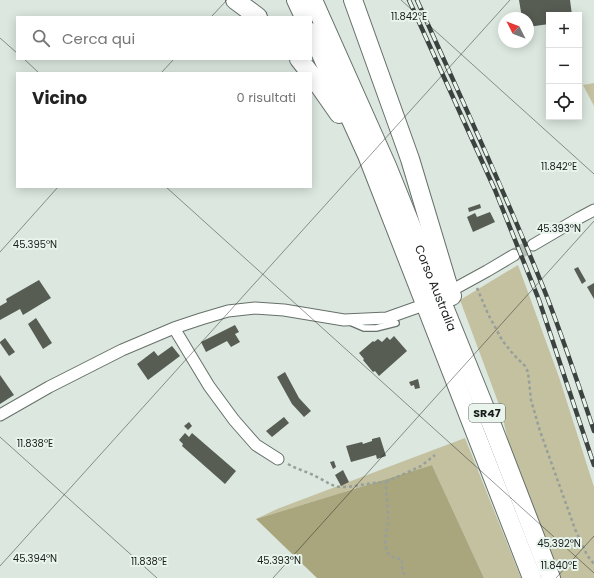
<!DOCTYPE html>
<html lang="it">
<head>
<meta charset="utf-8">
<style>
  :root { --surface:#fff; --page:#f2f2f2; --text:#222; --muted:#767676; --line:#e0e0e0 }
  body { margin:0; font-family:Poppins,sans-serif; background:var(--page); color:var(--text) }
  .controls { position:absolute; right:12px; top:12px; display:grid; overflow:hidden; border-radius:0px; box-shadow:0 2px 10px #0003 }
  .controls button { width:36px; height:36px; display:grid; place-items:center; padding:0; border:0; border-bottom:1px solid var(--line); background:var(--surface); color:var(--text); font:20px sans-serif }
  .compass { position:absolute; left:498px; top:12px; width:36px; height:36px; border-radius:50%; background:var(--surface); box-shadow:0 2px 10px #0003; rotate:312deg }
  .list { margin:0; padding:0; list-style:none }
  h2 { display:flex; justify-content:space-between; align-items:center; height:52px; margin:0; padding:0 16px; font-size:17px }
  h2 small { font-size:13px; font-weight:400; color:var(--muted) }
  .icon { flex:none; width:22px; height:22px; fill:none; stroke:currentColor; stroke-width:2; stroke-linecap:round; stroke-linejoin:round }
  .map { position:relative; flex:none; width:594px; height:578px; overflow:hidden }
  .search { position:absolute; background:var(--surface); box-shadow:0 2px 10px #0003; left:16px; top:16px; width:296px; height:44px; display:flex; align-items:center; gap:10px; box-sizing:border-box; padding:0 14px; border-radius:0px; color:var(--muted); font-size:15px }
  .panel { position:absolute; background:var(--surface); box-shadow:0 2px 10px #0003; left:16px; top:72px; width:296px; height:116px; border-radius:0px }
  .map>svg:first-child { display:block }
  .green { fill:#c4c1a1 }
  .forest { fill:#a9a67d }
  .building { fill:#575d53 }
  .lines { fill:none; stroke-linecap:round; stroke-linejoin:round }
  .tertiary-tunnel { stroke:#b4bfb8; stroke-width:13; stroke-dasharray:13 6; stroke-linecap:butt }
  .service-casing { stroke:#66716a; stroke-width:8 }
  .minor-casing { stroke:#66716a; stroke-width:13 }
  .trunk-casing { stroke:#66716a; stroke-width:20 }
  .path { stroke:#969f99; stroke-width:2.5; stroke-dasharray:3 3; stroke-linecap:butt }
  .service { stroke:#fff; stroke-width:5.5 }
  .minor { stroke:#fff; stroke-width:11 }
  .trunk { stroke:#fff; stroke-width:18 }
  .rail-casing { stroke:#3c423f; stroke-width:4.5 }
  .rail { stroke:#e8f4ec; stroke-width:3; stroke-dasharray:9; stroke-linecap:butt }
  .ticks { fill:none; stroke:#1a1e1c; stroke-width:1; stroke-opacity:0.45 }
  .labels { text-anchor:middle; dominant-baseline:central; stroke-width:4; stroke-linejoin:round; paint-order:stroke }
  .shield { fill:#e8f4ec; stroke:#585e5a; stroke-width:1 }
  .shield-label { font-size:11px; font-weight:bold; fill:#1a1e1c }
  .street-label { font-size:12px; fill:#1a1e1c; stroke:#e8f4ec }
  .ticks-label { font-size:10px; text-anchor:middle; fill:#1a1e1c; stroke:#e8f4ec; stroke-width:4; stroke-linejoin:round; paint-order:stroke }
</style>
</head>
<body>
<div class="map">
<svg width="594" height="578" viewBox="0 0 594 578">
  <rect width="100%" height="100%" fill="#dbe7df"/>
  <path class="green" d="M 594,83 L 594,106 L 583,85 Z
    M 518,265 L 559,377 L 594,487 L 594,578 L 559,578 L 511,454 L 501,410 L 460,300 Z
    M 465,438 L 521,578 L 484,578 L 432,465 L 256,519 L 277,509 Z"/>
  <path class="forest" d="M 432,465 L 484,578 L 317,578 L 256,519 Z"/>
  <path class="building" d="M 519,0 L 570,0 L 572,15 L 549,15 L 549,24 L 528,27 L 528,18 L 522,18 Z
    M 480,204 L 481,208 L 469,212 L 468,208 Z
    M 490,212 L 495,222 L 473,232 L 467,217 L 475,213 L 477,217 Z
    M 578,267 L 586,281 L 582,284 L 574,269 Z
    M 39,280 L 51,298 L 23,315 L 20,309 L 0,320 L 0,306 L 7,302 L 6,299 Z
    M 594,283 L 594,299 L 587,287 Z
    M 36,318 L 52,343 L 43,349 L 28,324 Z
    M 235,325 L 239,332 L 235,334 L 240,342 L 231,347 L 227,341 L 206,352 L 201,342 Z
    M 394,336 L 407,351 L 379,376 L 375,371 L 373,372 L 363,360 L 364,359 L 359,353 L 373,341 L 374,342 L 378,339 L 382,342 L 387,337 L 390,340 Z
    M 5,338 L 15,352 L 9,356 L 0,343 L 0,342 Z
    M 172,346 L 180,356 L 148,380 L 137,364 L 154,351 L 158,356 Z
    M 285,372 L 299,398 L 311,411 L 304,417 L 292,404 L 277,377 Z
    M 0,375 L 14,395 L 0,404 Z
    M 418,379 L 420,388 L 415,389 L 414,385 L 411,386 L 409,382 Z
    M 284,417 L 289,423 L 272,437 L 266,431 Z
    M 189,422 L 192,426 L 188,430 L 184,426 Z
    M 185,433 L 189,437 L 192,433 L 236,471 L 225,484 L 182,446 L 183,444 L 179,440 Z
    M 380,437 L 386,456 L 377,459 L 376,455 L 351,462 L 346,446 L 362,442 L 363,444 L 372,441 L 372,439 Z
    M 334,461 L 336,467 L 333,469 L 330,462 Z
    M 343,470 L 349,482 L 341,486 L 335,475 Z"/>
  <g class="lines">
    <path class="tertiary-tunnel" d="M 514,255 L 533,245"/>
    <defs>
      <path id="service" d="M 350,322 L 364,328 L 376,328 L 396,323"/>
      <path id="minor" d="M 533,245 L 579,218 L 594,210
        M 456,288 L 487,271 L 514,255
        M 174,328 L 209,386 L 234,420 L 256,445 L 278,459
        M 0,415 L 49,387 L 122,350 L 174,328 L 201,319 L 228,311 L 255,308 L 284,310 L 344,320 L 387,318 L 418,307"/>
      <g id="trunk">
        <path d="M 235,0 L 258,17"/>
        <path d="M 296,0 L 304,17"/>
        <path id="s1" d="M 313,0 L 387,166 L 493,428 L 551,578"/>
        <path d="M 353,0 L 410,159 L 447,282 L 452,296"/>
        <path d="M 311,32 L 367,155 L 532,578"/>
        <path d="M 299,59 L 310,73"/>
        <path d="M 311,74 L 339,114"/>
      </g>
    </defs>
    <use href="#service" class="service-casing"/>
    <use href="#minor" class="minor-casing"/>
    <use href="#trunk" class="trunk-casing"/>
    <path class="path" d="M 477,288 L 488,314 L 502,340 L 513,354 L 525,366 L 528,372 L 531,400 L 540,431 L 575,529 L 587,555 L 594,564
      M 288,464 C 298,470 309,472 319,478 C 327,482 333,487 342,487 C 357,487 371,482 386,482 C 386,494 388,507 388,519 C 388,529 383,541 387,551 C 389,557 396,558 402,559 L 402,566 L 405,578
      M 386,482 L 421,466 L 435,455"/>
    <use href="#service" class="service"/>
    <use href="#minor" class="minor"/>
    <use href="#trunk" class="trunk"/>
    <defs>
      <path id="rail" d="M 409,0 L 495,190 L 539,300 L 594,465
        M 417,0 C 461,98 507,196 547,297 C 564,341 579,386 594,431"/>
    </defs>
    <use href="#rail" class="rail-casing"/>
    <use href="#rail" class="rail"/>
  </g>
  <path class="ticks" d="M 401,0 L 594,174M 211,17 L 227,0M 0,38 L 17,53M 24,59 L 39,73M 161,73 L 174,59M 166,187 L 594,573M 0,252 L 58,187M 0,437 L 157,578M 0,566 L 510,0M 273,578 L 594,221M 556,578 L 594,536"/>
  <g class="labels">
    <rect class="shield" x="469" y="404" width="36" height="18" rx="3"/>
    <g class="shield-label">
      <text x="487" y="413">SR47</text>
    </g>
    <g class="street-label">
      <text stroke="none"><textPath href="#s1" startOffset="313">Corso Australia</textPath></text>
    </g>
  </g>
  <g class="ticks-label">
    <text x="409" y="20">11.842°E</text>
    <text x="559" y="170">11.842°E</text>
    <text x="559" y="232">45.393°N</text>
    <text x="35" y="248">45.395°N</text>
    <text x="35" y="447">11.838°E</text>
    <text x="559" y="547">45.392°N</text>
    <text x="35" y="562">45.394°N</text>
    <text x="279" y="564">45.393°N</text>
    <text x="149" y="565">11.838°E</text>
    <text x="559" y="569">11.840°E</text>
  </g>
</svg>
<div class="controls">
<button>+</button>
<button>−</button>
<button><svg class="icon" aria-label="locate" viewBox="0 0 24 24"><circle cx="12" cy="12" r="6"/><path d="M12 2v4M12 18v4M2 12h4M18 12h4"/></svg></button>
</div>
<svg class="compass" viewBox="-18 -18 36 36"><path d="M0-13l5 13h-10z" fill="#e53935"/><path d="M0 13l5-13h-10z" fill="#767676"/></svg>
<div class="search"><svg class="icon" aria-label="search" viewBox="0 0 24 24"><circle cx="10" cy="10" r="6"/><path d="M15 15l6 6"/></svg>Cerca qui</div>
<section class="panel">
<h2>Vicino<small>0 risultati</small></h2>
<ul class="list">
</ul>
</section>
</div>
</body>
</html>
